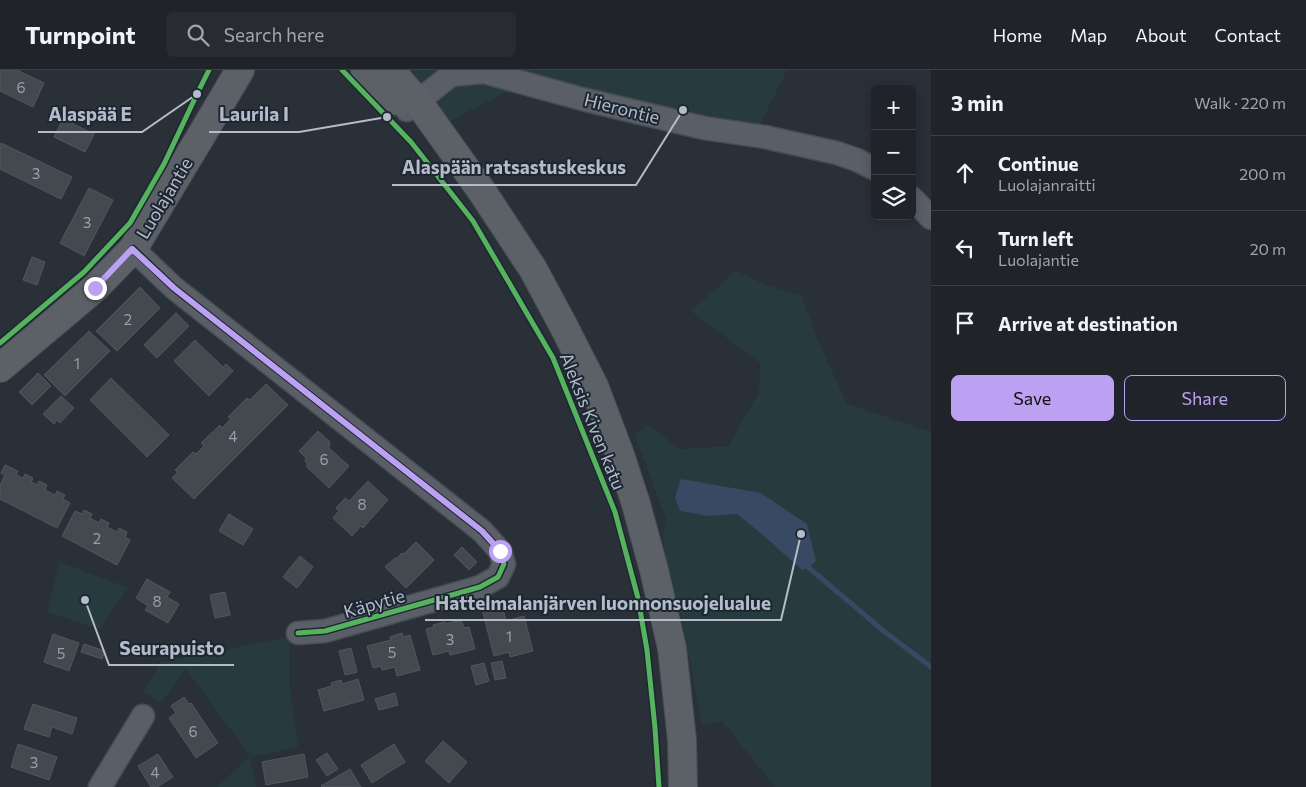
<!DOCTYPE html>
<html lang="en">
<head>
<meta charset="utf-8">
<style>
  :root { --surface:#20242a; --page:#282c32; --text:#f1f3f6; --muted:#a2a4a8; --line:#3d4147; --accent:#bca0f2 }
  body { margin:0; font-family:Commissioner,sans-serif; background:var(--page); color:var(--text) }
  .controls { position:absolute; right:15px; top:15px; display:grid; overflow:hidden; border-radius:8px; box-shadow:0 2px 12px #0003 }
  .controls button { width:45px; height:45px; display:grid; place-items:center; padding:0; border:0; border-bottom:1px solid var(--line); background:var(--surface); color:var(--text); font:25px sans-serif }
  .stop { position:absolute; width:15px; height:15px; margin:-11px; border:4px solid #bca0f2; border-radius:50%; background:#fff }
  .stop.end { background:#bca0f2; border-color:#fff; box-shadow:0 1px 5px #0008 }
  .list { margin:0; padding:0; list-style:none }
  h2 { display:flex; justify-content:space-between; align-items:center; height:65px; margin:0; padding:0 20px; font-size:21px }
  h2 small { font-size:16px; font-weight:400; color:var(--muted) }
  .list li { display:grid; grid-template-columns:32px 1fr auto; gap:15px; align-items:center; box-sizing:border-box; height:75px; padding:0 20px; border-top:1px solid var(--line) }
  .list b { display:block; font-size:19px; white-space:nowrap }
  .list p { margin:0; font-size:16px; white-space:nowrap; color:var(--muted) }
  .list em { font-size:16px; font-style:normal; color:var(--muted) }
  .actions { display:flex; gap:10px; padding:15px 20px }
  .actions a { flex:1; padding:11px 0; border:1px solid var(--accent); border-radius:8px; text-align:center; font-size:18px; color:var(--accent) }
  .actions .main { background:var(--accent); color:#111 }
  .icon { flex:none; width:28px; height:28px; fill:none; stroke:currentColor; stroke-width:2; stroke-linecap:round; stroke-linejoin:round }
  .map { position:relative; flex:none; width:931px; height:717px; overflow:hidden }
  header { display:flex; align-items:center; gap:30px; box-sizing:border-box; height:70px; padding:0 25px; background:var(--surface); border-bottom:1px solid var(--line) }
  header strong { font-size:24px }
  nav { display:flex; gap:28px; margin-inline-start:auto; font-size:18px }
  .search { width:350px; height:45px; background:var(--page); display:flex; align-items:center; gap:12px; box-sizing:border-box; padding:0 18px; border-radius:8px; color:var(--muted); font-size:19px }
  main { display:flex }
  aside { flex:1; background:var(--surface) }
  .map>svg:first-child { display:block }
  .green { fill:#273a3e }
  .water { fill:#384963 }
  .lines { fill:none; stroke-linecap:round; stroke-linejoin:round }
  .stream { stroke:#384963; stroke-width:5 }
  .building { fill:#444950; stroke:#52575f }
  .minor-casing { stroke:#484c53; stroke-width:25 }
  .major-casing { stroke:#484c55; stroke-width:30 }
  .minor { stroke:#5a5e66; stroke-width:22 }
  .major { stroke:#5c6168; stroke-width:28 }
  .cycleway-casing { stroke:#1d2633; stroke-width:8 }
  .cycleway { stroke:#56b35d; stroke-width:5 }
  .route { stroke:#bca0f2; stroke-width:6 }
  .labels { text-anchor:middle; dominant-baseline:central; stroke-width:4; stroke-linejoin:round; paint-order:stroke }
  .number-label { font-size:15px; fill:#989fab }
  .street-label { font-size:18px; fill:#b4bcc9; stroke:#1d2633 }
  .leader { fill:none; stroke:#b4bcc9; stroke-width:2 }
  .callout-dot { fill:#b4bcc9; stroke:#1d2633; stroke-width:2 }
  .callout-label { font-size:19px; text-anchor:middle; font-weight:bold; fill:#b4bcc9; stroke:#1d2633; stroke-width:4; stroke-linejoin:round; paint-order:stroke }
</style>
</head>
<body>
<header>
<strong>Turnpoint</strong>
<div class="search"><svg class="icon" aria-label="search" viewBox="0 0 24 24"><circle cx="10" cy="10" r="6"/><path d="M15 15l6 6"/></svg>Search here</div>
<nav><a>Home</a><a>Map</a><a>About</a><a>Contact</a></nav>
</header>
<main>
<div class="map">
<svg width="931" height="717" viewBox="0 0 931 717">
  <rect width="100%" height="100%" fill="#2a3038"/>
  <path class="green" d="M 409,0 L 787,0 L 758,59 L 512,19 L 450,51 Z
    M 736,201 L 766,215 L 802,226 L 816,266 L 847,334 L 931,362 L 931,717 L 775,717 L 722,651 L 702,655 L 682,549 L 666,492 L 663,466 L 666,449 L 635,366 L 647,354 L 680,379 L 729,376 L 747,342 L 759,323 L 760,293 L 691,241 Z
    M 60,492 L 128,518 L 100,559 L 47,542 Z
    M 289,567 L 289,611 L 298,677 L 250,687 L 256,717 L 217,717 L 250,686 L 186,599 L 161,633 L 143,622 L 161,592 Z"/>
  <path class="water" d="M 681,409 L 761,423 L 807,454 L 816,491 L 809,498 L 802,500 L 764,466 L 737,444 L 709,446 L 680,441 L 675,427 Z"/>
  <g class="lines">
    <path class="stream" d="M 809,498 L 885,562 L 931,597"/>
  </g>
  <path class="building" d="M 0,0 L 17,0 L 44,13 L 33,37 L 0,21 Z
    M 63,49 L 94,64 L 85,82 L 54,67 Z
    M 1,73 L 72,107 L 61,129 L 0,99 L 0,76 Z
    M 89,118 L 113,130 L 84,186 L 60,173 Z
    M 32,187 L 45,192 L 37,215 L 23,210 Z
    M 140,217 L 160,238 L 117,281 L 96,261 Z
    M 176,243 L 189,256 L 157,288 L 144,275 Z
    M 89,261 L 110,281 L 65,326 L 44,305 Z
    M 195,270 L 223,297 L 226,294 L 233,301 L 209,326 L 174,291 Z
    M 38,303 L 51,316 L 32,335 L 19,322 Z
    M 111,308 L 169,365 L 147,387 L 90,330 Z
    M 266,314 L 288,335 L 194,429 L 172,408 L 178,402 L 175,400 L 193,382 L 196,384 L 204,376 L 201,373 L 220,355 L 222,358 L 231,349 L 228,347 L 247,328 L 250,330 Z
    M 61,326 L 74,338 L 60,353 L 57,350 L 54,354 L 43,344 Z
    M 318,361 L 330,372 L 329,378 L 349,396 L 329,418 L 307,397 L 307,392 L 305,391 L 306,388 L 299,381 Z
    M 5,395 L 18,401 L 16,405 L 23,408 L 25,404 L 33,408 L 31,412 L 37,415 L 39,411 L 47,415 L 45,420 L 55,425 L 57,421 L 65,425 L 63,429 L 70,433 L 57,458 L 0,429 L 0,415 L 5,405 L 1,403 Z
    M 368,411 L 388,430 L 363,458 L 361,456 L 352,466 L 333,448 L 339,441 L 336,438 L 345,428 L 349,431 Z
    M 84,440 L 92,444 L 90,448 L 99,453 L 101,449 L 109,453 L 107,457 L 117,462 L 119,458 L 127,462 L 125,467 L 130,470 L 117,495 L 62,466 L 75,441 L 82,444 Z
    M 229,444 L 253,459 L 243,475 L 219,461 Z
    M 416,472 L 434,490 L 406,518 L 385,497 L 395,488 L 396,489 L 402,483 L 404,484 Z
    M 462,477 L 477,492 L 469,500 L 454,485 Z
    M 300,486 L 313,497 L 297,518 L 283,507 Z
    M 147,509 L 170,522 L 167,527 L 179,534 L 168,553 L 145,540 L 148,536 L 136,528 Z
    M 225,522 L 230,545 L 215,548 L 210,525 Z
    M 502,535 L 506,551 L 524,546 L 533,581 L 510,587 L 509,582 L 494,586 L 482,539 Z
    M 461,550 L 464,558 L 469,557 L 475,579 L 450,585 L 449,581 L 433,585 L 426,559 L 434,557 L 433,555 L 445,552 L 445,554 Z
    M 402,563 L 403,567 L 410,565 L 420,600 L 397,606 L 395,597 L 382,600 L 381,596 L 373,598 L 367,576 L 391,570 L 390,567 Z
    M 53,564 L 79,573 L 69,601 L 44,592 Z
    M 84,574 L 105,581 L 102,589 L 81,582 Z
    M 351,578 L 357,602 L 345,605 L 339,581 Z
    M 502,591 L 506,608 L 495,610 L 491,593 Z
    M 484,593 L 489,611 L 476,615 L 471,596 Z
    M 358,609 L 364,630 L 324,641 L 318,620 L 332,616 L 331,613 L 341,610 L 342,614 Z
    M 395,623 L 398,635 L 379,640 L 375,629 Z
    M 184,627 L 189,634 L 191,633 L 218,673 L 196,688 L 169,648 L 176,643 L 171,636 Z
    M 33,634 L 77,648 L 72,664 L 52,657 L 49,667 L 24,659 Z
    M 443,671 L 467,692 L 449,713 L 425,691 Z
    M 18,674 L 57,687 L 49,710 L 11,697 Z
    M 394,674 L 405,692 L 372,713 L 361,695 Z
    M 327,683 L 338,699 L 327,706 L 316,690 Z
    M 158,684 L 173,707 L 157,717 L 151,717 L 138,696 Z
    M 304,684 L 308,707 L 266,715 L 262,692 Z
    M 350,699 L 361,717 L 322,717 L 321,716 Z"/>
  <g class="lines">
    <defs>
      <path id="minor" d="M 407,40 L 451,5 L 484,2 L 582,29 L 704,58 L 765,67 L 837,83 L 857,90 L 875,99
        M 912,128 L 931,148
        M 133,179 L 174,218 L 482,461 L 500,481 L 504,494 L 498,507 L 480,517 L 325,561 L 298,563
        M 100,717 L 143,646"/>
      <path id="major" d="M 365,0 L 398,31
        M 390,0 L 418,32 L 481,120 L 533,199 L 563,255 L 594,316 L 620,385 L 636,434 L 654,500 L 672,578 L 682,670 L 683,717
        M 0,298 L 95,218 L 133,179 L 201,66 L 240,0"/>
    </defs>
    <use href="#minor" class="minor-casing"/>
    <use href="#major" class="major-casing"/>
    <use href="#minor" class="minor"/>
    <use href="#major" class="major"/>
    <defs>
      <path id="cycleway" d="M 342,0 L 411,72 L 473,151 L 553,288 L 615,442 L 638,528 L 647,580 L 655,658 L 659,717
        M 133,179 L 174,218 L 482,461 L 500,481 L 504,494 L 498,507 L 480,517 L 325,561 L 298,563
        M 0,273 L 84,202 L 130,153 L 164,94 L 197,24 L 209,0"/>
    </defs>
    <use href="#cycleway" class="cycleway-casing"/>
    <use href="#cycleway" class="cycleway"/>
  </g>
  <g class="lines">
    <path class="route" d="M 95,218 L 132,179 L 174,218 L 482,461 L 500,481"/>
  </g>
  <g class="labels">
    <g class="number-label">
      <text x="21" y="17">6</text>
      <text x="36" y="103">3</text>
      <text x="87" y="152">3</text>
      <text x="128" y="249">2</text>
      <text x="77" y="293">1</text>
      <text x="233" y="366">4</text>
      <text x="324" y="389">6</text>
      <text x="362" y="434">8</text>
      <text x="97" y="468">2</text>
      <text x="157" y="531">8</text>
      <text x="509" y="566">1</text>
      <text x="450" y="569">3</text>
      <text x="392" y="582">5</text>
      <text x="61" y="583">5</text>
      <text x="193" y="661">6</text>
      <text x="34" y="692">3</text>
      <text x="155" y="702">4</text>
    </g>
    <g class="street-label">
      <text transform="translate(622 38) rotate(14)">Hierontie</text>
      <text transform="translate(164 128) rotate(-59)">Luolajantie</text>
      <text transform="translate(593 351) rotate(68)">Aleksis Kiven katu</text>
      <text transform="translate(374 533) rotate(-16)">Käpytie</text>
    </g>
  </g>
  <path class="leader" d="M197 24L142 62H38M387 47L299 62H209M683 40L636 115H392M801 464L781 550H425M85 530L109 595H234"/>
  <g class="callout-dot">
    <circle cx="197" cy="24" r="5"/>
    <circle cx="387" cy="47" r="5"/>
    <circle cx="683" cy="40" r="5"/>
    <circle cx="801" cy="464" r="5"/>
    <circle cx="85" cy="530" r="5"/>
  </g>
  <g class="callout-label">
    <text x="90" y="51">Alaspää E</text>
    <text x="254" y="51">Laurila I</text>
    <text x="514" y="104">Alaspään ratsastuskeskus</text>
    <text x="603" y="540">Hattelmalanjärven luonnonsuojelualue</text>
    <text x="172" y="585">Seurapuisto</text>
  </g>
</svg>
<div class="controls">
<button>+</button>
<button>−</button>
<button><svg class="icon" aria-label="layers" viewBox="0 0 24 24"><path d="M12 4l9 5-9 5-9-5zM3 14l9 5 9-5"/></svg></button>
</div>
<div class="stop" style="left:500px;top:481px"></div>
<div class="stop end" style="left:95px;top:218px"></div>
</div>
<aside>
<h2>3 min<small>Walk · 220 m</small></h2>
<ul class="list">
<li><svg class="icon" aria-label="ahead" viewBox="0 0 24 24"><path d="M12 20V5M6 11l6-6 6 6"/></svg><div><b>Continue</b><p>Luolajanraitti</p></div><em>200 m</em></li>
<li><svg class="icon" aria-label="left" viewBox="0 0 24 24"><path d="M17 20v-9H6M10 6l-5 5 5 5"/></svg><div><b>Turn left</b><p>Luolajantie</p></div><em>20 m</em></li>
<li><svg class="icon" aria-label="arrive" viewBox="0 0 24 24"><path d="M6 21V4h12l-3 4 3 4H6"/></svg><div><b>Arrive at destination</b></div></li>
</ul>
<div class="actions"><a class="main">Save</a><a>Share</a></div>
</aside>
</main>
</body>
</html>
